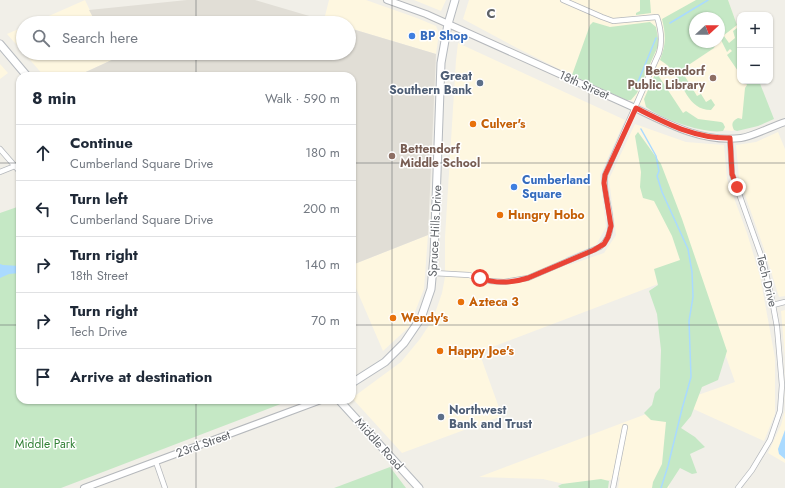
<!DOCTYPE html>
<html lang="en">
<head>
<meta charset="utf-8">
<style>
  :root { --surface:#fff; --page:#f6f6f7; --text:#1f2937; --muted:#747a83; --line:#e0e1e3 }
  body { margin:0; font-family:Jost,sans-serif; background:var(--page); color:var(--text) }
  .controls { position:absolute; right:12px; top:12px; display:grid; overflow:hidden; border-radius:8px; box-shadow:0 1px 3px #0004 }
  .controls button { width:36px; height:36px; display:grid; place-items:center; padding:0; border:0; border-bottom:1px solid var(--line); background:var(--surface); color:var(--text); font:20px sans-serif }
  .compass { position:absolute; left:689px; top:12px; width:36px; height:36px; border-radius:50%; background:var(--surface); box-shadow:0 1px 3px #0004; rotate:69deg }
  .stop { position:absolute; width:12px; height:12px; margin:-9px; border:3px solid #ea4335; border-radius:50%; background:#fff }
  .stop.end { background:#ea4335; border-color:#fff; box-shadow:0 1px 4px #0008 }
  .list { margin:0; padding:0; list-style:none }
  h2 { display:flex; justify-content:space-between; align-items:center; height:52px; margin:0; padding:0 16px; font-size:17px }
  h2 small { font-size:13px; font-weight:400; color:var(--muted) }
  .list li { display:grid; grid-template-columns:26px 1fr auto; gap:12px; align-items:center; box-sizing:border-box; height:56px; padding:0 16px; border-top:1px solid var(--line) }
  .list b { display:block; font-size:15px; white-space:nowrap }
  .list p { margin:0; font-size:13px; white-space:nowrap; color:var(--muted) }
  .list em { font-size:13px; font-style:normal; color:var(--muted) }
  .icon { flex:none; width:22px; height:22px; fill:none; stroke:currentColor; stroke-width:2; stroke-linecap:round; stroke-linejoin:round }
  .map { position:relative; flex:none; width:785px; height:488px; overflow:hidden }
  .search { position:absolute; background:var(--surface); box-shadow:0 1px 3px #0004; left:16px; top:16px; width:340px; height:44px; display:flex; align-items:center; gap:10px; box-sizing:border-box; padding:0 14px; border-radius:22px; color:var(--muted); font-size:15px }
  .panel { position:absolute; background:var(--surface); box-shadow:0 1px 3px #0004; left:16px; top:72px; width:340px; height:332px; border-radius:12px }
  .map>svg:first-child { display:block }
  .commercial { fill:#fef7e0; fill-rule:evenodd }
  .education { fill:#e1ded6 }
  .green { fill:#c5e8c5 }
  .water { fill:#aadaff }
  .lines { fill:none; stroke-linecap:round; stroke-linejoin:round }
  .stream { stroke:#aadaff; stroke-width:1.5 }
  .minor-casing { stroke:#b5b8bc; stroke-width:6 }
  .tertiary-casing { stroke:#b5b8bc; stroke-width:8 }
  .secondary-casing { stroke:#b6babf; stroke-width:9 }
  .minor { stroke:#fff; stroke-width:4.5 }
  .tertiary { stroke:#fff; stroke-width:6 }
  .secondary { stroke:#fff; stroke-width:7 }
  .route { stroke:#ea4335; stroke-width:5 }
  .grid { fill:none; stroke:#5f6368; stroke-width:1; stroke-opacity:0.55 }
  .shop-dot { fill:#3f7fe0; stroke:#fff; stroke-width:1.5 }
  .education-dot { fill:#8d6e63; stroke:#fff; stroke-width:1.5 }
  .service-dot { fill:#5c6f8a; stroke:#fff; stroke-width:1.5 }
  .food-dot { fill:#e8710a; stroke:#fff; stroke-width:1.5 }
  .labels { text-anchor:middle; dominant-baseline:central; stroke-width:3; stroke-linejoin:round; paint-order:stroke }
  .shop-label { font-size:12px; font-weight:bold; fill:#366cbe; stroke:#fff; text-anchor:start }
  .education-label { font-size:12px; font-weight:bold; fill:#785e54; stroke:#fff; text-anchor:end }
  .service-label { font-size:12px; font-weight:bold; fill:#4e5e75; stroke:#fff; text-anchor:end }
  .street-label { font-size:12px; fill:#5f6368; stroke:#fff }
  .food-label { font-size:12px; font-weight:bold; fill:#c56008; stroke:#fff; text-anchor:start }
  .park-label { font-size:12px; fill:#348238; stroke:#fff }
  .grid-label { font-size:13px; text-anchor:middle; font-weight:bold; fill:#5f6368; stroke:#fff; stroke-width:3; stroke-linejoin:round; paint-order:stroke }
</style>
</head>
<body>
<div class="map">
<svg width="785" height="488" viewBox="0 0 785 488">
  <rect width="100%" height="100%" fill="#f1efe8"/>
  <path class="commercial" d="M 85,0 L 96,23 L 33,23 Z
    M 329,0 L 366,0 L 417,18 L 436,26 L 439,33 L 436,54 L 349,28 L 349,23 L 333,23 L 324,20 Z
    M 414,0 L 446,0 L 441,11 Z
    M 469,0 L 728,0 L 740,33 L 740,81 L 758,81 L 772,118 L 732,131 L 697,128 L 662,114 L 565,72 L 517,48 L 463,19 ZM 695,18 L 719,18 L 719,42 L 695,42 Z
    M 23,27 L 23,52 L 7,34 Z
    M 458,43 L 625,120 L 600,175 L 606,227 L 596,245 L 566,257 L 569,265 L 604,253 L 616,235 L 609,179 L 635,124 L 686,142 L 724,145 L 727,179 L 747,233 L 760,276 L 775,358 L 775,414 L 764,441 L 678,402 L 669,488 L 618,488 L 620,477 L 611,480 L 564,484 L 543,479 L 479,477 L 678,402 L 735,382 L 695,270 L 479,352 L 502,416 L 402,453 L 352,398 L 401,362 L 420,339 L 433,319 L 442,293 L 445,277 L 445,237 L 456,60 Z
    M 24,53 L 111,53 L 114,59 L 77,76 L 44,76 Z
    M 0,64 L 8,73 L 0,79 Z
    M 778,132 L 785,149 L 785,296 L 779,297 L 764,249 L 739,178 L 736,145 L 756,142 Z
    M 428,235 L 424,289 L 409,327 L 383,351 L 352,279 L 352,265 Z
    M 785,310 L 785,358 L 781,311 Z
    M 785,410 L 785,463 L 768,453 L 781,425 Z"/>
  <path class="education" d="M 187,0 L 255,0 L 333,23 L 96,23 L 89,10 Z
    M 349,28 L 436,54 L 428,235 L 352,265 L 352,76 L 77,76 L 114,59 L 111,53 L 349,53 Z"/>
  <path class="green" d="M 640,0 L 650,0 L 651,13 L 636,15 L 636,13 L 640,11 Z
    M 696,0 L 728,0 L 737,25 L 719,39 L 719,18 L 695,18 L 695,42 L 716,42 L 714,48 L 681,70 L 697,96 L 701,94 L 706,102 L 711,99 L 715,105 L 711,110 C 687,110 684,83 670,68 C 668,65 664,63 660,60 C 666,44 666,36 662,19 Z
    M 593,22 L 610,27 L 650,22 L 656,27 L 659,44 L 637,93 L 631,100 L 626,100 L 572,75 L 590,25 Z
    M 737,28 L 740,35 L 740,74 L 727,55 L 732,51 L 730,49 L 727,52 L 721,40 L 724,36 L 729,43 L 735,38 L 733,31 Z
    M 656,72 L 683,113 L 686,111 L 698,119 L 721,122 L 723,123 L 725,127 L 723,131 C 703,134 662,119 646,107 L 644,99 Z
    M 744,81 L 759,81 L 774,119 L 758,126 L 737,131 L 734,130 C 731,124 732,121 738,118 L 742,119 L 745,88 L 747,85 Z
    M 638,132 L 661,164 L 682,219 L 727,351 L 718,380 L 702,387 L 691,416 L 681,428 L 695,437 L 705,447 L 690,454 L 697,473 L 692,474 L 680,468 L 667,488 L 652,488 L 653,482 L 662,464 L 666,422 L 651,420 L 644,413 L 652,405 L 655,393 L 660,388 L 660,381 L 661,350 L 657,314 L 649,291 L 658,285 L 654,269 L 680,260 L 672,236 L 654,201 L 643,198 L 640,187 L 641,172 L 635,136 Z
    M 20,206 L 20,400 L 291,400 L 61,488 L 0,488 L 0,213 Z
    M 390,467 L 406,488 L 334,488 Z
    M 601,479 L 609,481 L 608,488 L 560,488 L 558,486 L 562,484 Z"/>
  <path class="water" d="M 0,264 L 3,265 L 20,266 L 20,273 L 9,274 L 0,278 Z
    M 785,430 L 785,459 L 779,454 L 778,449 Z"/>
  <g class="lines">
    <path class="stream" d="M 670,23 L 708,0
      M 635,89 L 656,38
      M 641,129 L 656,156 L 659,171 L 657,176 L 662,192 L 688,249 L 692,272 L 693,297 L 689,321 L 691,377 L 682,409 L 668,466 L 661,488"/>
    <defs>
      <path id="minor" d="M 730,138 L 732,174 L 764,264 L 773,305 L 777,327 L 782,385 L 780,411 L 770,440 L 752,470 L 738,488
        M 0,149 L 20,172
        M 0,172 L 20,164
        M 433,273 L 469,275 L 489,281 L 504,282 L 528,278 L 600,247 C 623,228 601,199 605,175 L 659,53 C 663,40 661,29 657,17 L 613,21 L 602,17 L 563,0
        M 773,305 L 785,302
        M 156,462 L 165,488
        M 613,488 L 625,427"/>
      <path id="tertiary" d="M 387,0 L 426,14 L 635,108 C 668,124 703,143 741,138 C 754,136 772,126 785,122
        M 84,488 L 321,400"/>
      <path id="secondary" d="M 0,44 L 27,76
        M 352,383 L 385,362 L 404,343 L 421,318 L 431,289 L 434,256 L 441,63 L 448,24 L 455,0
        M 339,400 L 419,488"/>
    </defs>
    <use href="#minor" class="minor-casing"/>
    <use href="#tertiary" class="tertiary-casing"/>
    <use href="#secondary" class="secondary-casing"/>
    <use href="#minor" class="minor"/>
    <use href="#tertiary" class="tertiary"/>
    <use href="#secondary" class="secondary"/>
  </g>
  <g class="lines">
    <path class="route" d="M 480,278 C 496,284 512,283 528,278 L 594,250 L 604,244 L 608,237 L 611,226 L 604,183 L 605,175 L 636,108 C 666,123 695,139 730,138 L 732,174 L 737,187"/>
  </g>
  <path class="grid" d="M 196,0 L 196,23M 392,0 L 392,488M 589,0 L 589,488M 196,53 L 196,76M 0,163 L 20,163M 352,163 L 785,163M 0,325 L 20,325M 352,325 L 785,325M 196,400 L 196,488"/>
  <g class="shop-dot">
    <circle cx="412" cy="36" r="4"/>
    <circle cx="514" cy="187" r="4"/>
  </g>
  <g class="education-dot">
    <circle cx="713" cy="78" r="4"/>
    <circle cx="392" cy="156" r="4"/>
  </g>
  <g class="service-dot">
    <circle cx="480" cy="83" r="4"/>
    <circle cx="441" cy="417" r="4"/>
  </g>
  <g class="food-dot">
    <circle cx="473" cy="124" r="4"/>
    <circle cx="500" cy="215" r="4"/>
    <circle cx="461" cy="302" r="4"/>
    <circle cx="393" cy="318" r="4"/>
    <circle cx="440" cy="351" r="4"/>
  </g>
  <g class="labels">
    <g class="shop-label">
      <text x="420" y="36">BP Shop</text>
      <text x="522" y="180">Cumberland<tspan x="522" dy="14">Square</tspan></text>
    </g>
    <g class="education-label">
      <text x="705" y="71">Bettendorf<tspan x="705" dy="14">Public Library</tspan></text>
      <text x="400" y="149" text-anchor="start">Bettendorf<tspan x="400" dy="14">Middle School</tspan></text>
    </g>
    <g class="service-label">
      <text x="472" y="76">Great<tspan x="472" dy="14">Southern Bank</tspan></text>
      <text x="449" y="410" text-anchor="start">Northwest<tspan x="449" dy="14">Bank and Trust</tspan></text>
    </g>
    <g class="street-label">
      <text transform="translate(584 85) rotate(24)">18th Street</text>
      <text transform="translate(435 231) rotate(-87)">Spruce Hills Drive</text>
      <text transform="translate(767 281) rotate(76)">Tech Drive</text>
      <text transform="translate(203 444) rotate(-20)">23rd Street</text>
      <text transform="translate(379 444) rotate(48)">Middle Road</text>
    </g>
    <g class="food-label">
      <text x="481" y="124">Culver's</text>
      <text x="508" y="215">Hungry Hobo</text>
      <text x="469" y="302">Azteca 3</text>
      <text x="401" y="318">Wendy's</text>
      <text x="448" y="351">Happy Joe's</text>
    </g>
    <g class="park-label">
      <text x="45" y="444">Middle Park</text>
    </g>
  </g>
  <g class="grid-label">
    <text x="491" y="18">C</text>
  </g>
</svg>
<div class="controls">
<button>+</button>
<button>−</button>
</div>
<svg class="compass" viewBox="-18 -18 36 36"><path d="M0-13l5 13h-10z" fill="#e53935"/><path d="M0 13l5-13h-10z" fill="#747a83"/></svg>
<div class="stop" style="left:480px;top:278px"></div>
<div class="stop end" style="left:737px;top:187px"></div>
<div class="search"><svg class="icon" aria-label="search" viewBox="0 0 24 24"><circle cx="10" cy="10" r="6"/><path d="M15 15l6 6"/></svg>Search here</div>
<section class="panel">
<h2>8 min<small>Walk · 590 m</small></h2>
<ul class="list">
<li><svg class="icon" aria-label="ahead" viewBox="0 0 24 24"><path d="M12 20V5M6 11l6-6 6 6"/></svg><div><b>Continue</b><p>Cumberland Square Drive</p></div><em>180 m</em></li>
<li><svg class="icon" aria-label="left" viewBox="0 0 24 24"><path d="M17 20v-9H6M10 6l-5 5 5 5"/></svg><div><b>Turn left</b><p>Cumberland Square Drive</p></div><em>200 m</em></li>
<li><svg class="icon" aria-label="right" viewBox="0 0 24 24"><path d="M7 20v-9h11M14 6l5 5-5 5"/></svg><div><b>Turn right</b><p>18th Street</p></div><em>140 m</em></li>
<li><svg class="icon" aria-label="right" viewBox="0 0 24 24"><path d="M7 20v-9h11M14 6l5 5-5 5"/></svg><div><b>Turn right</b><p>Tech Drive</p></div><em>70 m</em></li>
<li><svg class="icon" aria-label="arrive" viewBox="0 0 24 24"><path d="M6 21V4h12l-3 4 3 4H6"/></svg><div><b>Arrive at destination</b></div></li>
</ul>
</section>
</div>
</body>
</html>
